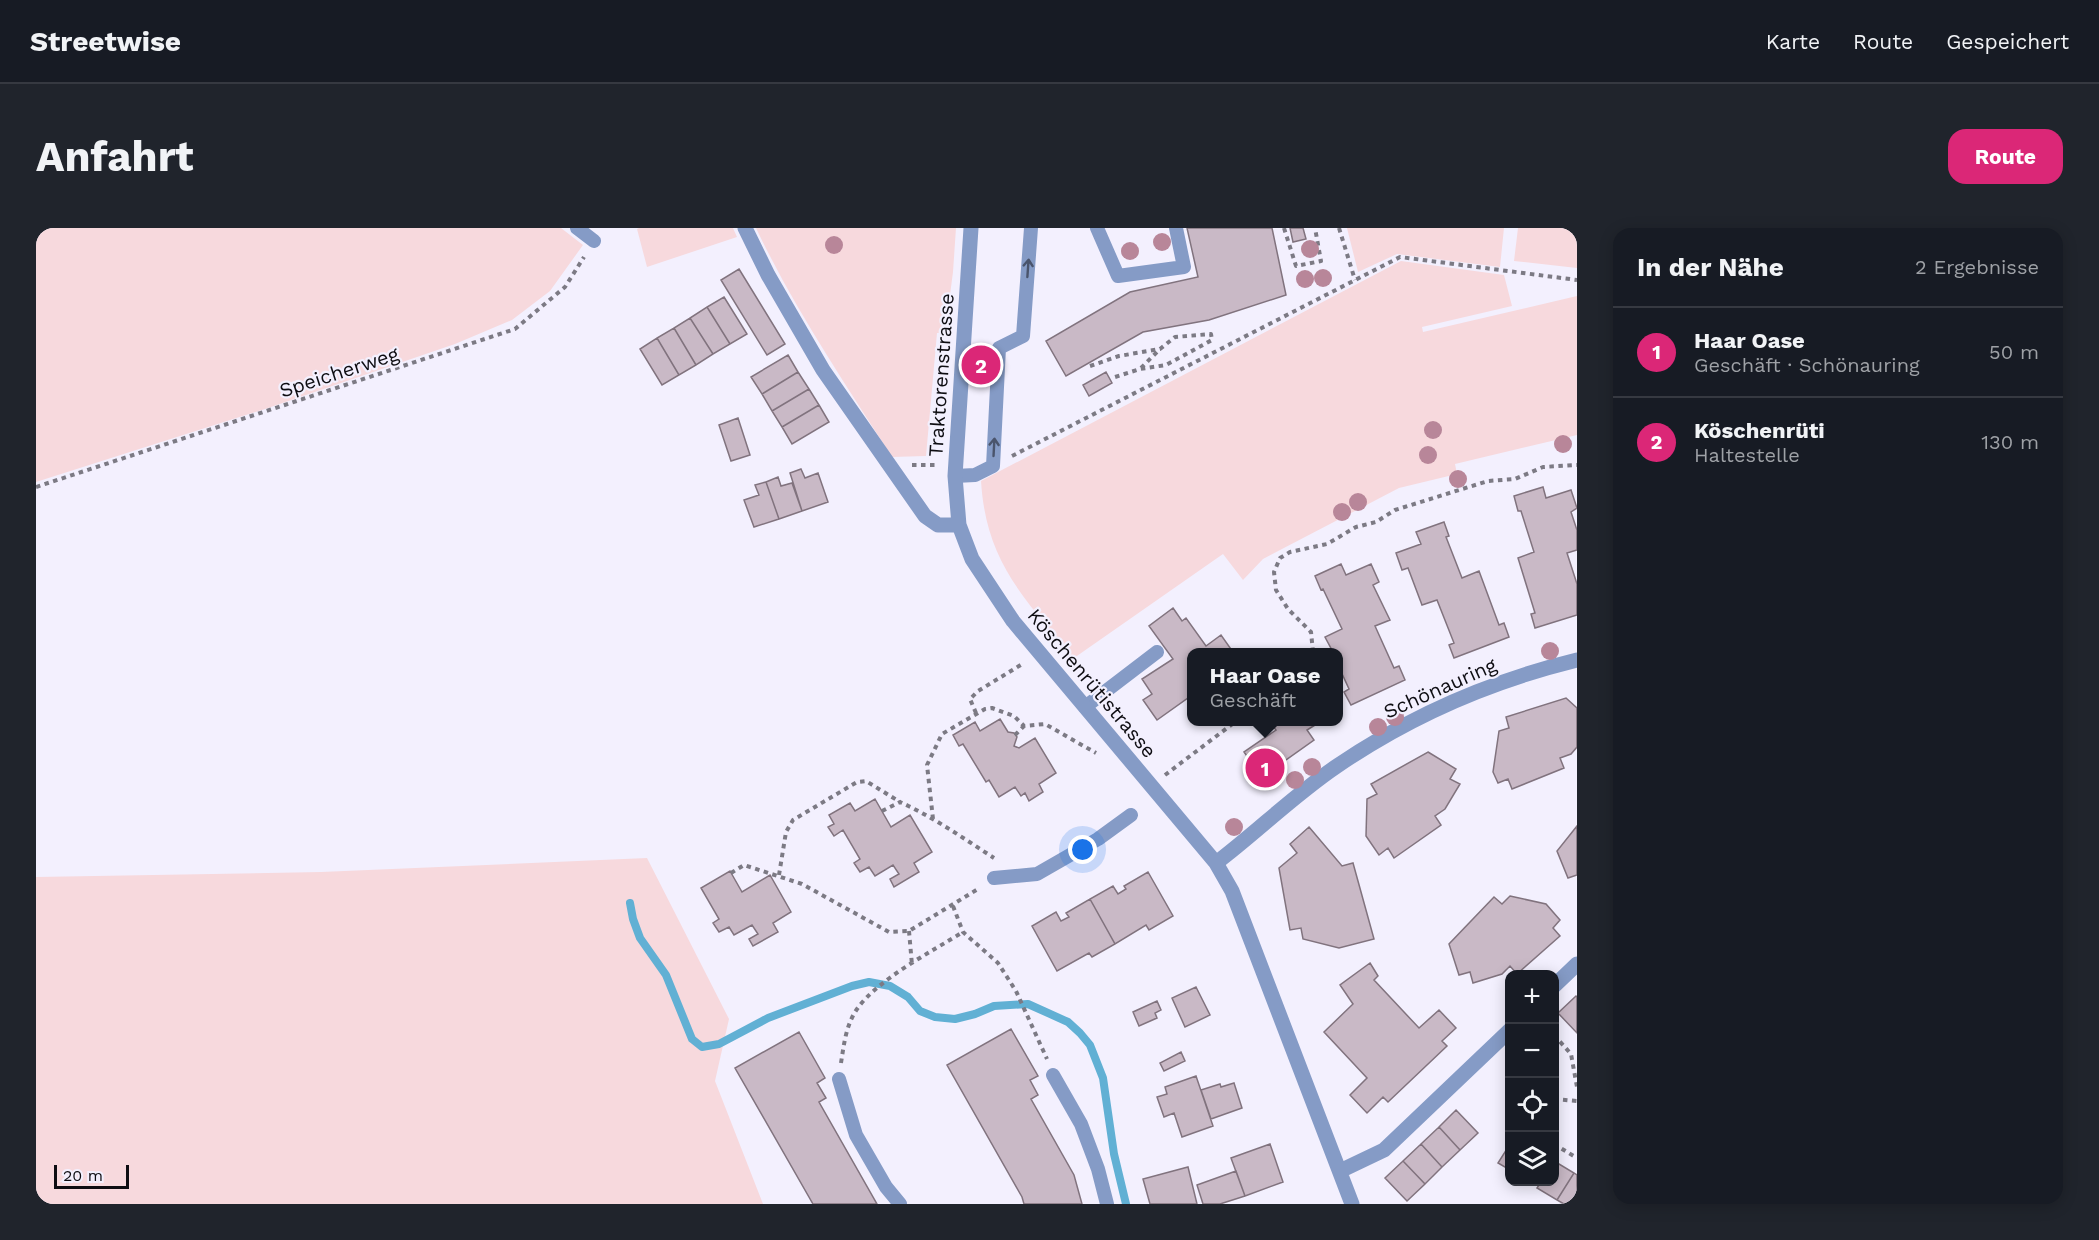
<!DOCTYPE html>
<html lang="de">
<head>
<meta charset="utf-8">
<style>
  :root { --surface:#171b24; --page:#20242c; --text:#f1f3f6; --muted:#9ea1a6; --line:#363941; --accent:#db2777 }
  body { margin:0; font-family:"Work Sans",sans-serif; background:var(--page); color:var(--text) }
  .controls { position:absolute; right:18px; bottom:18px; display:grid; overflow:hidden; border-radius:12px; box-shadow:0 3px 15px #0003 }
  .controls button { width:54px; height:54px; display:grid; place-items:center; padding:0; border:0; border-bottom:2px solid var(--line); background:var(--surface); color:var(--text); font:30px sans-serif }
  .scale { position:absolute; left:18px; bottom:15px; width:75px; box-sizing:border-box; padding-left:6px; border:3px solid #0e0d12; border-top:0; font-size:16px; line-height:21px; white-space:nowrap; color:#0e0d12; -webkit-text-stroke:4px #f3f0fe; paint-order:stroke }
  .you { position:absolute; left:1047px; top:622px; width:21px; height:21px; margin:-15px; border:4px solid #fff; border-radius:50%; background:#1a73e8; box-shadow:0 0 0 9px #1a73e833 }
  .badge { display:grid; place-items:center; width:39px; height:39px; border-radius:50%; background:var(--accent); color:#fff; font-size:20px; font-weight:700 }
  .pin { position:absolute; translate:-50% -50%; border:3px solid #fff; box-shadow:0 2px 6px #0006 }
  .popup { position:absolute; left:1151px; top:420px; width:156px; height:78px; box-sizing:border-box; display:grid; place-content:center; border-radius:12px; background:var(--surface); filter:drop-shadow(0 2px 4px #0005); font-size:20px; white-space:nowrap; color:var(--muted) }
  .popup b { font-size:22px; color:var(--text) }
  .popup::after { content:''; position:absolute; left:50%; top:100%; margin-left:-12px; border:12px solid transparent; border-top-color:var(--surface) }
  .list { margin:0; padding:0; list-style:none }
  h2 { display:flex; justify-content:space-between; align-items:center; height:78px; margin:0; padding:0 24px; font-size:26px }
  h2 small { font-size:20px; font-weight:400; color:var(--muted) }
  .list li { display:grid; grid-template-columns:39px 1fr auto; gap:18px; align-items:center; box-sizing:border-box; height:90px; padding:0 24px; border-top:2px solid var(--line) }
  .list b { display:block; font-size:22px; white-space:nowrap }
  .list p { margin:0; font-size:20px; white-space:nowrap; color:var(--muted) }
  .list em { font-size:20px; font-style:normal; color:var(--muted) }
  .icon { flex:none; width:33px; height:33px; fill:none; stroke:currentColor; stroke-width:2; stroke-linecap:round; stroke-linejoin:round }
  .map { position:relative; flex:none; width:1541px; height:976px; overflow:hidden; border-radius:18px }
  header { display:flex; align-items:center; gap:36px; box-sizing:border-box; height:84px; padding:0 30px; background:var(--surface); border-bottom:2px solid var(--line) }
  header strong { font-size:28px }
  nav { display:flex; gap:33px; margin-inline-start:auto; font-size:21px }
  .intro { display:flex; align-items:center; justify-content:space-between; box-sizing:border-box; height:144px; padding:0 36px }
  h1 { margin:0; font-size:42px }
  .button { padding:15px 27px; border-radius:18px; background:var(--accent); color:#fff; font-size:21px; font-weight:700 }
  main { display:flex; gap:36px; padding:0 36px }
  aside { flex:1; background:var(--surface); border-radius:18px; box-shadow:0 3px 15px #0003 }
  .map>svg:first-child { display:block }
  .green { fill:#f7d9dd }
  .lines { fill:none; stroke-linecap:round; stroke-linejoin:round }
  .stream { stroke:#61b0d4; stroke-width:8 }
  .building { fill:#c9b9c6; stroke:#81737e; stroke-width:1.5 }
  .path { stroke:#7c7a84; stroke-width:4; stroke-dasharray:4.5 4.5; stroke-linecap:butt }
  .service { stroke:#859bc6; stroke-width:14 }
  .minor { stroke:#859bc6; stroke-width:15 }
  .tree { fill:#b88699 }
  .oneway { stroke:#4a546c }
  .labels { text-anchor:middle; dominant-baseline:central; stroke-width:4.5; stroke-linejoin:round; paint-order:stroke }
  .street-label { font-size:20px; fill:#0e0d12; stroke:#f3f0fe }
</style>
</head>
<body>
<header>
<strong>Streetwise</strong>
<nav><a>Karte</a><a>Route</a><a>Gespeichert</a></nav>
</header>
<div class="intro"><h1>Anfahrt</h1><a class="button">Route</a></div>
<main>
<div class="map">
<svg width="1541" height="976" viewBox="0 0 1541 976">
  <rect width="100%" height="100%" fill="#f3f0fe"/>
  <path class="green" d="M 0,0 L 525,0 L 547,17 L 514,63 L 476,92 L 419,116 L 229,181 L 0,254 Z
    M 603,0 L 697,0 L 701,9 L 611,39 L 601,1 Z
    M 720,0 L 920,0 L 917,44 L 909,105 L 901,105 L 890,228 L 856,229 C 808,154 758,80 720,0 Z
    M 1311,0 L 1468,0 L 1464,39 L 1361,26 L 1322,44 Z
    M 1482,0 L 1541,0 L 1541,40 L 1478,33 Z
    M 1365,33 L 1468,47 L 1476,78 L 1386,99 L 1387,104 L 1541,68 L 1541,207 L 1419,236 L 1421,246 L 1363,260 L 1227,331 L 1207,352 L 1187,326 L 1038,430 C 1028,420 1020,409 1011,398 C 971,351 949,315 945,253 Z
    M 611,630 L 693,791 L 679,853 L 727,976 L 0,976 L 0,649 L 285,644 Z"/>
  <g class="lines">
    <path class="stream" d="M 594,675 L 597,691 L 604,710 L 630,747 L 656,811 L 666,819 L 683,816 L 732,790 L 816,758 L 833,754 L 854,758 L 872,769 L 884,783 L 899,789 L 919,791 L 939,786 L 958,778 L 992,776 L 1032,794 L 1044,805 L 1054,817 L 1067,850 L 1078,926 L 1090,976"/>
  </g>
  <path class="building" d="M 1151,0 L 1236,0 L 1250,67 L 1173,92 L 1107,104 L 1030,148 L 1010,113 L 1094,64 L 1162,49 Z
    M 1254,0 L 1267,0 L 1270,11 L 1257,14 Z
    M 703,41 L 749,116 L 731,127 L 685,52 Z
    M 688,69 L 711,106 L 694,116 L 671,79 Z
    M 671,79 L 694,116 L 677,126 L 654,90 Z
    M 654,90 L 677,126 L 660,137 L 638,100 Z
    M 638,100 L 660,137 L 643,147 L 621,110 Z
    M 621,110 L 643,147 L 626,157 L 604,121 Z
    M 752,127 L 762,144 L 726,166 L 715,149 Z
    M 762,144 L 773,161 L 736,183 L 726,166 Z
    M 1070,144 L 1076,155 L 1053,168 L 1047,157 Z
    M 773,161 L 783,177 L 746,199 L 736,183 Z
    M 783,177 L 793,194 L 756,216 L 746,199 Z
    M 702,190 L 714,227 L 695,233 L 683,197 Z
    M 765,241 L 769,250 L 782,245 L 792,274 L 766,283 L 754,245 Z
    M 742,249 L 745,258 L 756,255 L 766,283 L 743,291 L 730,254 Z
    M 730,254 L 743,291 L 718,299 L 708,272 L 723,267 L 719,257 Z
    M 1507,259 L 1510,270 L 1535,262 L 1541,280 L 1535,284 L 1541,302 L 1541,322 L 1531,325 L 1541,356 L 1541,387 L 1499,400 L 1495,386 L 1499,385 L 1482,330 L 1498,324 L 1485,283 L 1482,283 L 1478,268 Z
    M 1408,294 L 1413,308 L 1410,309 L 1426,350 L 1443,343 L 1463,397 L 1468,395 L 1473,409 L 1418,430 L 1413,417 L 1418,415 L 1401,372 L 1386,377 L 1372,340 L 1366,342 L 1360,325 L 1385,316 L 1380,304 Z
    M 1305,336 L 1310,347 L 1335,336 L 1343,354 L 1337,357 L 1354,392 L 1339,398 L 1358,440 L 1363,438 L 1369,452 L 1315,477 L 1308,464 L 1313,461 L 1302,437 L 1302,424 L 1297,424 L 1289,409 L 1306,401 L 1287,361 L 1285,362 L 1279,348 Z
    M 1137,380 L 1146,393 L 1150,390 L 1170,418 L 1185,407 L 1197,424 L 1156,424 L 1156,467 L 1121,492 L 1107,472 L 1116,466 L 1106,451 L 1137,431 L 1113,398 Z
    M 1530,470 L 1541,480 L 1541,519 L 1535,526 L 1524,530 L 1528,540 L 1476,561 L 1472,551 L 1462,555 L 1457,544 L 1463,503 L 1473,500 L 1470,489 Z
    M 964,491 L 972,504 L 978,505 L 981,509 L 978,518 L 983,520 L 999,510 L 1020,545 L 1003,556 L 1007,564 L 993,573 L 989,565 L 985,568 L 979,559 L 963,569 L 953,552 L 950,554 L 927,516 L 923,518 L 917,507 L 939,494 L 944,503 Z
    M 1234,494 L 1284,494 L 1271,502 L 1278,512 L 1226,549 L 1208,524 L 1240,502 Z
    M 1392,524 L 1420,541 L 1414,551 L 1424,556 L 1409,581 L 1399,588 L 1405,597 L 1358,630 L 1352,620 L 1343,627 L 1330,608 L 1331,571 L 1341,566 L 1335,556 Z
    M 839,571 L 855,599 L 874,587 L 896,624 L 878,635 L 883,644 L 858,659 L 854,651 L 863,646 L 857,637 L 839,648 L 833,639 L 824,644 L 818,635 L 824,631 L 807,602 L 798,608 L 792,599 L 798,596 L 793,587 L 814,575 L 819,583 Z
    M 1541,598 L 1541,647 L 1532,650 L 1521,623 Z
    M 1273,599 L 1306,638 L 1317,635 L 1338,711 L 1303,720 L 1267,711 L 1265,700 L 1254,702 L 1243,640 L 1261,625 L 1254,616 Z
    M 694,643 L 706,664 L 734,647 L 755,684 L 737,695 L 742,704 L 717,718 L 713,711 L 722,706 L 716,697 L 698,707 L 693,699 L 683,704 L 677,695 L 683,691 L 665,660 Z
    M 1112,644 L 1137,688 L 1113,702 L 1110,697 L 1079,716 L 1054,671 L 1077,658 L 1082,666 L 1090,661 L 1088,658 Z
    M 1474,668 L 1510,676 L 1524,692 L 1517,700 L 1524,708 L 1481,746 L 1474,738 L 1466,746 L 1437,755 L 1434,744 L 1423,747 L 1413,716 L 1458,669 L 1466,676 Z
    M 1054,671 L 1079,716 L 1056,729 L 1053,725 L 1021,743 L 996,698 L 1020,684 L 1025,693 L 1033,689 L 1030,685 Z
    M 1334,735 L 1342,748 L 1338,752 L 1383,800 L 1403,782 L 1420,800 L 1406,813 L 1411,818 L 1352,874 L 1347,869 L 1331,885 L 1314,867 L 1331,850 L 1288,804 L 1317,776 L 1304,757 Z
    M 1160,759 L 1174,787 L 1149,799 L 1136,770 Z
    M 1540,768 L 1541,769 L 1541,805 L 1522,785 Z
    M 1121,773 L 1125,782 L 1119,785 L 1121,790 L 1103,798 L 1097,784 Z
    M 975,801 L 1002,848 L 994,852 L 1002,867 L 995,871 L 1038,947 L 1046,976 L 988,976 L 986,969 L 911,837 Z
    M 763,804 L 789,850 L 781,855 L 790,870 L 783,874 L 841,976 L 777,976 L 699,840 Z
    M 1145,824 L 1149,833 L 1128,843 L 1124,835 Z
    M 1160,848 L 1177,898 L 1146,909 L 1138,885 L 1128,889 L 1121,869 L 1131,866 L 1129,859 Z
    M 1198,855 L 1206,880 L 1175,891 L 1165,862 L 1184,856 L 1185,859 Z
    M 1420,882 L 1442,905 L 1424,922 L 1403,899 Z
    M 1403,899 L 1424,922 L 1406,939 L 1385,916 Z
    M 1234,916 L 1247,954 L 1209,968 L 1195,930 Z
    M 1385,916 L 1406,939 L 1389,956 L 1367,933 Z
    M 1474,916 L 1474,942 L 1462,935 Z
    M 1367,933 L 1389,956 L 1371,973 L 1349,950 Z
    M 1518,933 L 1538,945 L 1521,972 L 1501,960 L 1505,954 L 1518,954 Z
    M 1152,939 L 1161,976 L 1114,976 L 1107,951 Z
    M 1200,943 L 1209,968 L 1184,976 L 1167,976 L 1161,957 Z
    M 1538,945 L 1541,947 L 1541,976 L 1528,976 L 1521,972 Z"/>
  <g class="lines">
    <path class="path" d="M 1248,0 L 1260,38 L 1285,33 L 1279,0
      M 1303,0 L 1319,52
      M 1054,138 L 1083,128 L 1124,121 L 1139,109 L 1175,106 L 1176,112 L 1130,137 L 1104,141 L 1079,149
      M 1105,140 L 1123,122
      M 976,228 L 1364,29 L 1541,52
      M 876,237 L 899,237
      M 0,259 L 479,101 L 529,59 L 548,29
      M 1277,424 L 1275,404 L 1252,381 L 1240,362 L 1238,344 L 1244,330 L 1254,324 L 1291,316 L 1320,299 L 1340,294 L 1359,282 L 1452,253 L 1479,251 L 1507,239 L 1541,237
      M 940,485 L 934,471 L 942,463 L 988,435
      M 979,507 L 988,498
      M 1129,547 L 1199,494
      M 846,583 L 864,574 C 897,589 927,610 958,630
      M 897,591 L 891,537 L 906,506 L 949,481 L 956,480 L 978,488 L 988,498 L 1009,496 L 1060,525
      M 695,645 L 708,637 L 766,656 L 853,704 L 873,703 L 942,661
      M 743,647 L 750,604 L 757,592 L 821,554 L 830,553 L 864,574
      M 917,678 L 927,704 L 962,735 L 980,763 L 1011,831
      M 873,703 L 876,737
      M 1518,807 L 1535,826 L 1541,859
      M 805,835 C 808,816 810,797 821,781 C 842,751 895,724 927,704
      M 1518,871 L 1541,873
      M 1518,916 L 1541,930"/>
    <path class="service" d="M 541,0 L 558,13
      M 1061,0 L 1082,48 L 1148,39 L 1140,0
      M 919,248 L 939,247 L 957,238 L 963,120 L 987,108 L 995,0
      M 1049,479 L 1121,424
      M 958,650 L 1001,646 L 1062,611 L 1095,587
      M 1017,847 L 1045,896 L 1062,941 L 1071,976
      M 803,851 L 820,907 L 850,959 L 864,976"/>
    <path class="minor" d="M 709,0 L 732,47 L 787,142 L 889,288 L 902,297 L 923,297
      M 935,0 L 919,248 L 923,297 L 936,331 L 977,393 L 1180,635 L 1196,663 L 1316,976
      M 1180,635 C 1221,604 1258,567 1301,538 C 1374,488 1455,453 1541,432
      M 1518,758 L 1541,736
      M 1304,943 L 1348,922 L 1474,802"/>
  </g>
  <g class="tree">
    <circle cx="1126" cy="14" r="9"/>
    <circle cx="798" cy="17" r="9"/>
    <circle cx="1274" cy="21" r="9"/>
    <circle cx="1094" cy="23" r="9"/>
    <circle cx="1287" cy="50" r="9"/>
    <circle cx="1269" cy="51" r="9"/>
    <circle cx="1397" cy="202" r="9"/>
    <circle cx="1527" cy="216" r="9"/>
    <circle cx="1392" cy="227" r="9"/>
    <circle cx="1422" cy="251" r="9"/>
    <circle cx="1322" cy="274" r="9"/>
    <circle cx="1306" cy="284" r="9"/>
    <circle cx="1514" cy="423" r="9"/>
    <circle cx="1359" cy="489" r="9"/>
    <circle cx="1342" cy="499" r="9"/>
    <circle cx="1276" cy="539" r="9"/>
    <circle cx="1259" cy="552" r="9"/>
    <circle cx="1198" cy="599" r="9"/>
  </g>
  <defs><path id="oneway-shaft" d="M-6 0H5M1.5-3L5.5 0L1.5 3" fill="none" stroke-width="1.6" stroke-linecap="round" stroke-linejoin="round" transform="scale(1.5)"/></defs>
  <g class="oneway">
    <use href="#oneway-shaft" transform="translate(992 40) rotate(-86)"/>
    <use href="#oneway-shaft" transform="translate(958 219) rotate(-87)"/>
  </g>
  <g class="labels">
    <g class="street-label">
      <text transform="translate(303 144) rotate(-18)">Speicherweg</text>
      <text transform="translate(905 147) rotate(-86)">Traktorenstrasse</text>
      <text transform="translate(1056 455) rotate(50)">Köschenrütistrasse</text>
      <text transform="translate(1404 460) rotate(-24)">Schönauring</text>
    </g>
  </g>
</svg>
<div class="controls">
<button>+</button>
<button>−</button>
<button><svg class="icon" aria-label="locate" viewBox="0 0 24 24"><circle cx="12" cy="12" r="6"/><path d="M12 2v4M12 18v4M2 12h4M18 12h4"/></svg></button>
<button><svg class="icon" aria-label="layers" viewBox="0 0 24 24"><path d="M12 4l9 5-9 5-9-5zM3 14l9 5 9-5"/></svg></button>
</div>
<div class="scale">20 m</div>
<div class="you"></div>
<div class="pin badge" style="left:1229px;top:540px">1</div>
<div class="popup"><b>Haar Oase</b>Geschäft</div>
<div class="pin badge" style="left:945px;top:137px">2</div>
</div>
<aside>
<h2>In der Nähe<small>2 Ergebnisse</small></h2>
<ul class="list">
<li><span class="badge">1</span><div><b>Haar Oase</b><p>Geschäft · Schönauring</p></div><em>50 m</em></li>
<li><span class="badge">2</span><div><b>Köschenrüti</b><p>Haltestelle</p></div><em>130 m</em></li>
</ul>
</aside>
</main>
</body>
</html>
